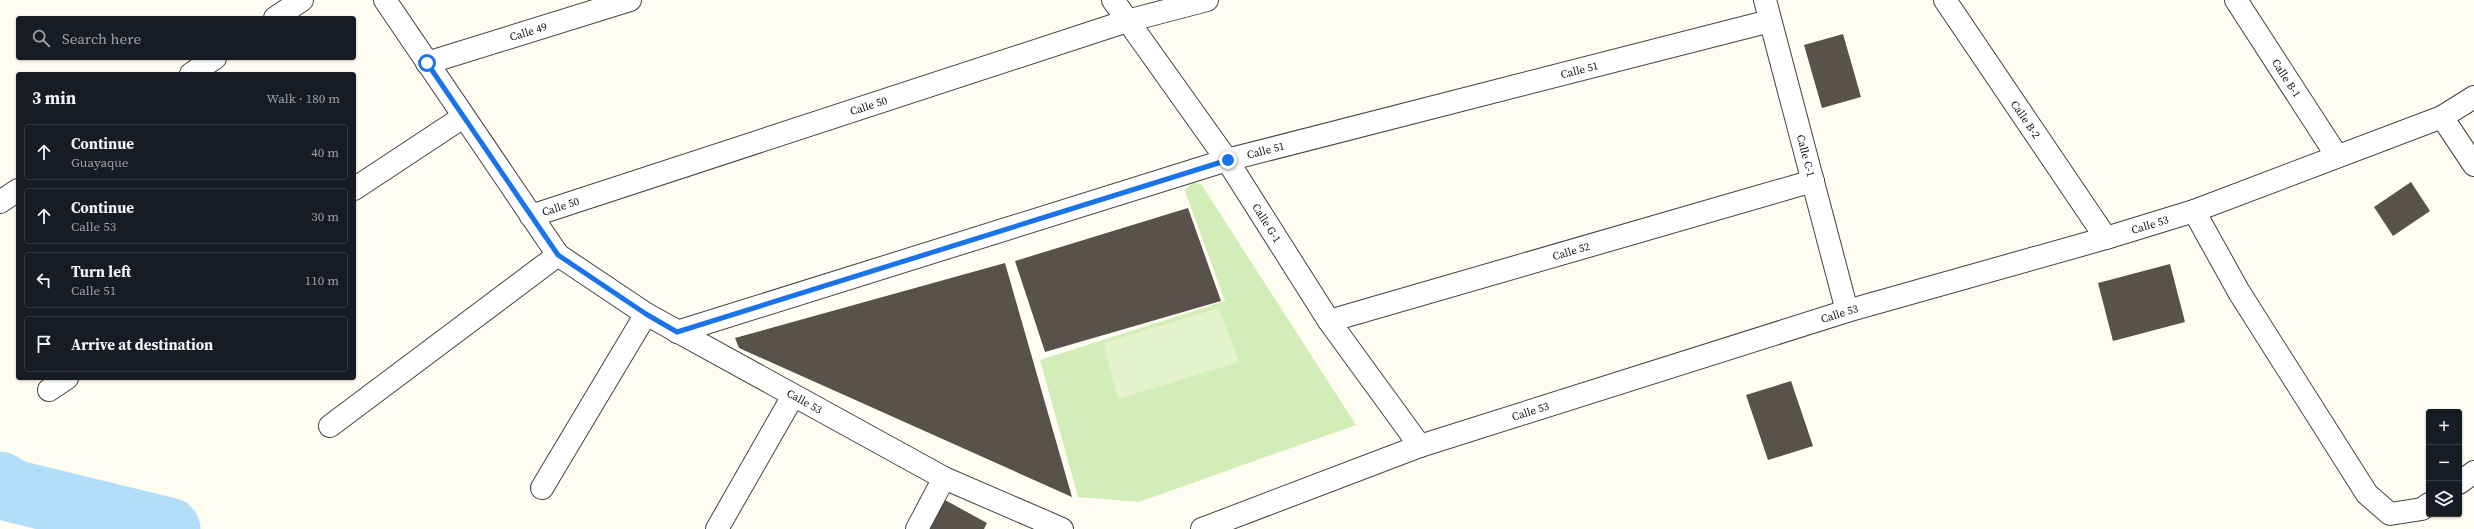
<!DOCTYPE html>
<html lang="en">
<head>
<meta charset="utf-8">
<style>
  :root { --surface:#171b24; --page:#20242c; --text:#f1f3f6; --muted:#9ea1a6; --line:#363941 }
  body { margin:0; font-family:"Source Serif 4",serif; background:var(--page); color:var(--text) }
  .controls { position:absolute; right:12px; bottom:12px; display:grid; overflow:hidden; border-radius:4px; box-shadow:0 1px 3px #0004 }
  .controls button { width:36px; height:36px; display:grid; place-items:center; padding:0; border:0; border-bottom:1px solid var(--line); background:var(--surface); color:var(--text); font:20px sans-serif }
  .stop { position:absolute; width:12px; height:12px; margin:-9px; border:3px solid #1a73e8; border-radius:50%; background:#fff }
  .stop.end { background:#1a73e8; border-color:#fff; box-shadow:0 1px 4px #0008 }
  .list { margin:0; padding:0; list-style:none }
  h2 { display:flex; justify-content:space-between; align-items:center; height:52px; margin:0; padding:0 16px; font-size:17px }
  h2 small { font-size:13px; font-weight:400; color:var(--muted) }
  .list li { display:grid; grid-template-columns:26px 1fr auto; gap:12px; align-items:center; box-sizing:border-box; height:56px; margin:0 8px 8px; padding:0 8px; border:1px solid var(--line); border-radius:4px }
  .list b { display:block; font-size:15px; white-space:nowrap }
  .list p { margin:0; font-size:13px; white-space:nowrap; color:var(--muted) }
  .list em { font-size:13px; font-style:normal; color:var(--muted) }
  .icon { flex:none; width:22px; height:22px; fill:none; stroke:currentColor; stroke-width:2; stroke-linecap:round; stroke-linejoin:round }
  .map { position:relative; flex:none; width:2474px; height:529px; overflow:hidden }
  .search { position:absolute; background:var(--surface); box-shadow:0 1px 3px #0004; left:16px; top:16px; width:340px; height:44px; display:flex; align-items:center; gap:10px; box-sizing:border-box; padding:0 14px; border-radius:4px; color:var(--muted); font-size:15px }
  .panel { position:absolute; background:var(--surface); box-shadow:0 1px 3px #0004; left:16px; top:72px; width:340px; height:308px; border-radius:4px }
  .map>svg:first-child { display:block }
  .green { fill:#d3edb8 }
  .pitch { fill:#e4f3cb }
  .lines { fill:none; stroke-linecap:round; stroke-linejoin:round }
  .river { stroke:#b3defa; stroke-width:63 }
  .building { fill:#59514b }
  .street-casing { stroke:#434343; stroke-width:24 }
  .street { stroke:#fff; stroke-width:22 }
  .route { stroke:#1a73e8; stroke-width:5 }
  .labels { text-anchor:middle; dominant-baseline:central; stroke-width:4; stroke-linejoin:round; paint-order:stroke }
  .street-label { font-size:11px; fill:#101010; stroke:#fff }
</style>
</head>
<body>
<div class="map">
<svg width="2474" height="529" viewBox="0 0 2474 529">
  <rect width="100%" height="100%" fill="#fffdf2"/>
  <path class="green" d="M 1192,182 L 1201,184 L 1356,425 L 1139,502 L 1078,497 L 1040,360 L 1225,301 L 1185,191 Z"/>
  <path class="pitch" d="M 1219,308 L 1239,362 L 1118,399 L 1103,343 Z"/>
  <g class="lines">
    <path class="river" d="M 0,483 L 13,491 L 169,529"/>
  </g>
  <path class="building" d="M 1843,34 L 1861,97 L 1822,108 L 1804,45 Z
    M 2411,182 L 2430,211 L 2393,236 L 2374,207 Z
    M 1188,208 L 1221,301 L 1045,352 L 1015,261 Z
    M 1005,263 L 1072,497 L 739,348 L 735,338 Z
    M 2170,264 L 2185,322 L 2113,341 L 2098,283 Z
    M 1791,381 L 1813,446 L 1768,460 L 1746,395 Z
    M 945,500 L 987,523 L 984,529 L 928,529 Z"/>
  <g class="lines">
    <defs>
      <g id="street">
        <path id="s1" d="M 385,0 L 558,255 L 646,314 L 944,478 L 1062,529"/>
        <path id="s2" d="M 1113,0 L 1227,160 L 1329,321 L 1420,446"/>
        <path id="s3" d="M 1765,0 L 1847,311"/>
        <path id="s4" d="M 1945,0 L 2106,238"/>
        <path id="s5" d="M 2236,0 L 2337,156"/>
        <path d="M 275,18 L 302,0"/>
        <path id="s6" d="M 427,63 L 630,0"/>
        <path d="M 191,74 L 215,58"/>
        <path d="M 2442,117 L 2474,165"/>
        <path d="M 354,189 L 463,117"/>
        <path d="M 0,202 L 18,190"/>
        <path d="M 2194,211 L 2239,292 L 2367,494 L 2390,514 L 2422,509 L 2429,504"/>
        <path id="s7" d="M 531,216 L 1127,21 L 1207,0"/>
        <path id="s8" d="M 1329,321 L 1813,181"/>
        <path id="s9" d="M 677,332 L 1227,160 L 1770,21"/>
        <path d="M 49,390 L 67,378"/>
        <path d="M 330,426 L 558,255"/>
        <path d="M 2459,483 L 2474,472"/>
        <path d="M 542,488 L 646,314"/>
        <path d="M 717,529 L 793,396"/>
        <path d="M 917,529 L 944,478"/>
        <path id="s10" d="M 1202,529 L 1420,446 L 1847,311 L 2106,238 L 2194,211 L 2442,117 L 2474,97"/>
      </g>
    </defs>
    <use href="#street" class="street-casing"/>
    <use href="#street" class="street"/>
  </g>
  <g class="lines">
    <path class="route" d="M 427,63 L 558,255 L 646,314 L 677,332 L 1228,160"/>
  </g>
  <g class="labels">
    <g class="street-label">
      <text stroke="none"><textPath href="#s6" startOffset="106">Calle 49</textPath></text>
      <text stroke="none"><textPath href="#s9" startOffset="940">Calle 51</textPath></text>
      <text stroke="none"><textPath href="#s5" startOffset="93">Calle B-1</textPath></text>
      <text stroke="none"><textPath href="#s7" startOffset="355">Calle 50</textPath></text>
      <text stroke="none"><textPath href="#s4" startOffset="144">Calle B-2</textPath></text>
      <text stroke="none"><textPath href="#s9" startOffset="616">Calle 51</textPath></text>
      <text stroke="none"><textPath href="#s3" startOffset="161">Calle C-1</textPath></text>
      <text stroke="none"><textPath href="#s7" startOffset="31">Calle 50</textPath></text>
      <text stroke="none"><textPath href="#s2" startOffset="271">Calle G-1</textPath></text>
      <text stroke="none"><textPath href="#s10" startOffset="996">Calle 53</textPath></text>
      <text stroke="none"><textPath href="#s8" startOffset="252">Calle 52</textPath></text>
      <text stroke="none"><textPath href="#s10" startOffset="673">Calle 53</textPath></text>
      <text stroke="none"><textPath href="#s1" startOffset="595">Calle 53</textPath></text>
      <text stroke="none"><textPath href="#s10" startOffset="349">Calle 53</textPath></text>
    </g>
  </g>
</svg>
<div class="controls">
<button>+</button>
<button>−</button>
<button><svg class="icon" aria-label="layers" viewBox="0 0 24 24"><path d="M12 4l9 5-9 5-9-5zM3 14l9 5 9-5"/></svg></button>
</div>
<div class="stop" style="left:427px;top:63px"></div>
<div class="stop end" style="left:1228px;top:160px"></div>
<div class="search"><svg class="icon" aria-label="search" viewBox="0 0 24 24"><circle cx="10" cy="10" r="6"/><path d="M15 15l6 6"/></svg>Search here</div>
<section class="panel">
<h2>3 min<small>Walk · 180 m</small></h2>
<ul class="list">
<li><svg class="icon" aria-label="ahead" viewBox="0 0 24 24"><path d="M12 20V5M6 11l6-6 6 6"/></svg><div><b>Continue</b><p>Guayaque</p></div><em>40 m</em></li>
<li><svg class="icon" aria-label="ahead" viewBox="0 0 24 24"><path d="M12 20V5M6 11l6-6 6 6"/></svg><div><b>Continue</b><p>Calle 53</p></div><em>30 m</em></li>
<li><svg class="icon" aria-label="left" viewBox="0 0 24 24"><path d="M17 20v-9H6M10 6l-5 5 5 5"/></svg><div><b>Turn left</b><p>Calle 51</p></div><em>110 m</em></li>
<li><svg class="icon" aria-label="arrive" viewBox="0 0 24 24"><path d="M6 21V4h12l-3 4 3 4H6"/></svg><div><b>Arrive at destination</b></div></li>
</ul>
</section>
</div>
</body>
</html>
